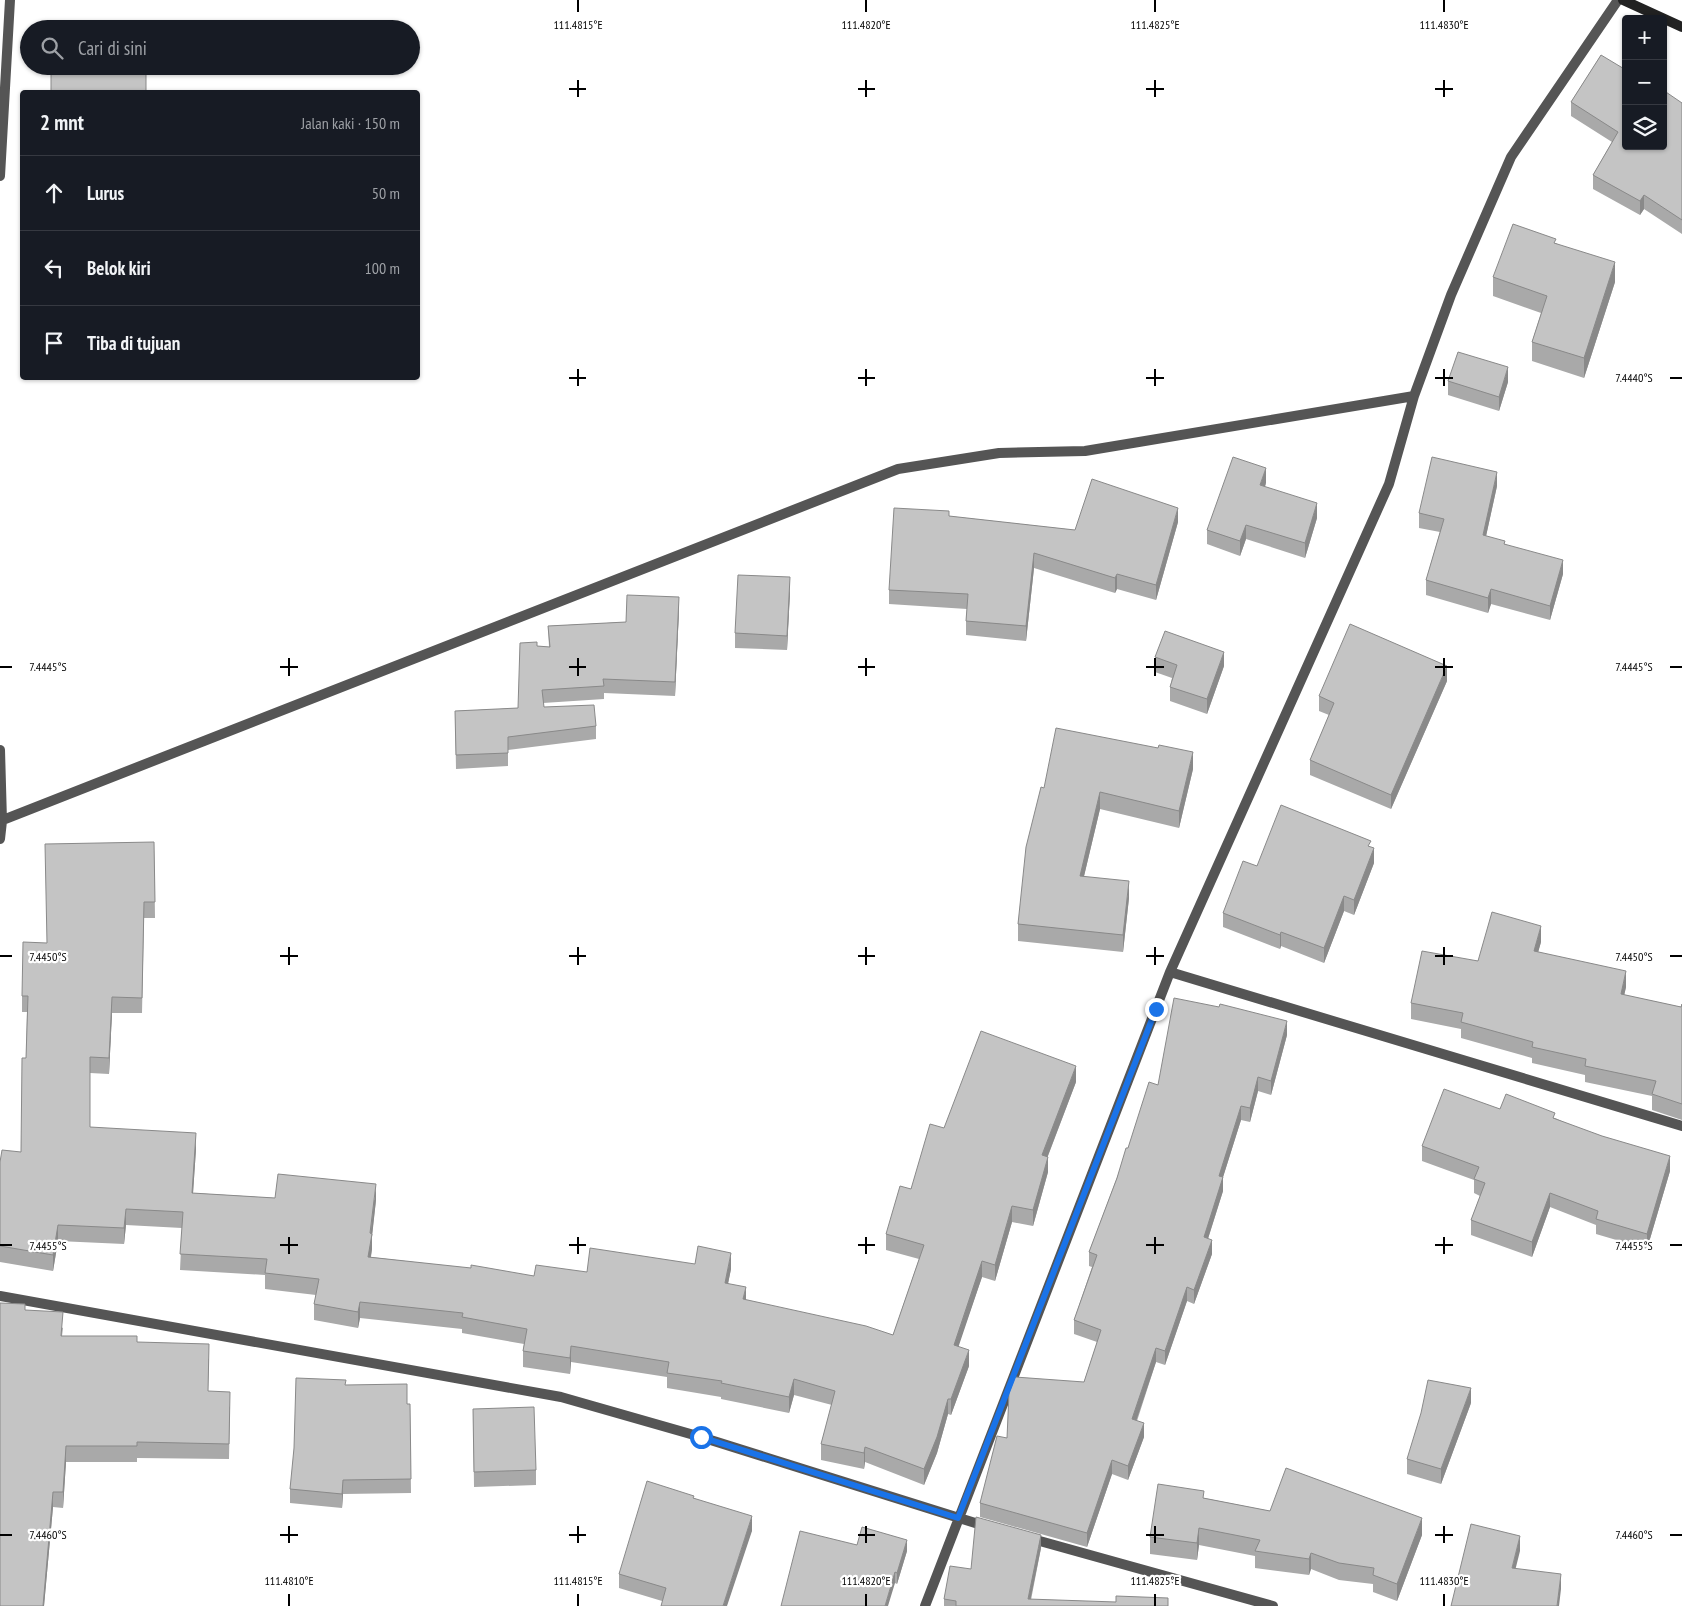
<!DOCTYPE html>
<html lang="id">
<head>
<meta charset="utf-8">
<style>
  :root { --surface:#171b24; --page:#20242c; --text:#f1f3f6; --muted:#9ea1a6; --line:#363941 }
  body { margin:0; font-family:"PT Sans Narrow",sans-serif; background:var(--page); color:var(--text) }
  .controls { position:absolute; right:15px; top:15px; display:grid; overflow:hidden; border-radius:5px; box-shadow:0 1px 4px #0004 }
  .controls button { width:45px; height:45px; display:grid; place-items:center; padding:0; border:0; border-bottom:1px solid var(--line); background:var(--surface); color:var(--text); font:25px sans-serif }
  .stop { position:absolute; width:15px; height:15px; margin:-11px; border:4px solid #1a73e8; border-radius:50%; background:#fff }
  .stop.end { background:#1a73e8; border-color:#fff; box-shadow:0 1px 5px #0008 }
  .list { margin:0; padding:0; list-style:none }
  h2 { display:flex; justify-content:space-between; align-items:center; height:65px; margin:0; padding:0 20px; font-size:21px }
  h2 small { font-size:16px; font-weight:400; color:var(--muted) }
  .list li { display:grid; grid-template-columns:32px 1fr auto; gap:15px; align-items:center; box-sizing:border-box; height:75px; padding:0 20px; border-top:1px solid var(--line) }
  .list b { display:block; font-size:19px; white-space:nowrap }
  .list em { font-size:16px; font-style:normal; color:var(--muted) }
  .icon { flex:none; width:28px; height:28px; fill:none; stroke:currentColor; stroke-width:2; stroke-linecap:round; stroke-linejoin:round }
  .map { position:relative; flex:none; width:1682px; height:1606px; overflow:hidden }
  .search { position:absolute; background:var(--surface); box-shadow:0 1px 4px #0004; left:20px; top:20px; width:400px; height:55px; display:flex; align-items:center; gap:12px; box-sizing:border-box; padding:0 18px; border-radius:28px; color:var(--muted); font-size:19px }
  .panel { position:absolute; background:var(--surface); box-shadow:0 1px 4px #0004; left:20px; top:90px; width:400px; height:290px; border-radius:5px }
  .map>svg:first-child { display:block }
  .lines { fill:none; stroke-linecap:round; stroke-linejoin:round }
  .minor { stroke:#555; stroke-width:10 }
  .secondary { stroke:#222; stroke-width:10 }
  .wall { fill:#a9a9a9 }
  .shaded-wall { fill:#898989 }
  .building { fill:#c4c4c4; stroke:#898989 }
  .route { stroke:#1a73e8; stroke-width:6 }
  .ticks { fill:none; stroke:#000; stroke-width:2 }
  .ticks-label { font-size:12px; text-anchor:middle; fill:#000; stroke:#fff; stroke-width:4.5; stroke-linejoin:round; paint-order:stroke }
</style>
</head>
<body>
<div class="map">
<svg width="1682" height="1606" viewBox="0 0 1682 1606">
  <rect width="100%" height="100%" fill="#fff"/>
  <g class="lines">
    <path class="minor" d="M 0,176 L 10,0
      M 0,750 L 2,821 L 0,839
      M 0,821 L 898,469 L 999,453 L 1085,451 L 1414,396
      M 1170,972 L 1682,1126
      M 0,1296 L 561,1397 L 701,1437 L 988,1527
      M 1029,1538 L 1273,1606
      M 925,1606 L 1170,972 L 1389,484 L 1414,396 L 1451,295 L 1511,157 L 1618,0"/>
    <path class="secondary" d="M 1623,0 L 1682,27"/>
  </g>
  <path class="wall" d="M 1601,55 L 1626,146 L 1682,103 L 1682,234 L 1644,209 L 1640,215 L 1593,189 L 1593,175 L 1612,142 L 1571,116 L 1571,102 Z
    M 1556,243 L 1615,282 L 1584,378 L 1532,361 L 1532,342 L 1541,313 L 1493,296 L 1493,277 Z
    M 1448,381 L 1508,382 L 1499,411 L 1448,395 Z
    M 1266,483 L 1265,487 L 1317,518 L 1305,558 L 1246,539 L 1240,556 L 1207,544 L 1207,530 Z
    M 1497,486 L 1486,536 L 1505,544 L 1563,574 L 1550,620 L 1491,604 L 1488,613 L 1426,595 L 1426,580 L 1440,532 L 1419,528 L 1419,513 Z
    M 949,516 L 1075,530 L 1178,522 L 1156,600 L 1117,589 L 1115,593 L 1034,568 L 1026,641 L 966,635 L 966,621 L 967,609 L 889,604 L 889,590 Z
    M 790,592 L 787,650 L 735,648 L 735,633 Z
    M 679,610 L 675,696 L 604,693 L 604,699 L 543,703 L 544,707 L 596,726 L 596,739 L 508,750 L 508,766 L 456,769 L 455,711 L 518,708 L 537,646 L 549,647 L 548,626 L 626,622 Z
    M 1155,657 L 1224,666 L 1207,714 L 1170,701 L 1170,687 L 1172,678 L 1155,672 Z
    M 1447,681 L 1391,809 L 1310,775 L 1310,760 L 1329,715 L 1319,711 L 1319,696 Z
    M 1193,769 L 1179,828 L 1100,809 L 1084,876 L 1129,898 L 1123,952 L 1018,941 L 1018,924 L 1044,788 Z
    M 154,842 L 155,918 L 144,918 L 142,1013 L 112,1013 L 109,1074 L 90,1073 L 90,1127 L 196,1149 L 193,1193 L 275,1198 L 376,1200 L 372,1234 L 372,1249 L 371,1257 L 534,1276 L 587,1272 L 731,1269 L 728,1283 L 746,1300 L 893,1335 L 919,1259 L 886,1250 L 886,1234 L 944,1128 L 1076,1082 L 1048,1156 L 1048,1172 L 1033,1226 L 1012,1222 L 995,1281 L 982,1277 L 958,1346 L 969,1366 L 951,1415 L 948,1414 L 937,1453 L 924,1485 L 865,1462 L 864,1469 L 821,1460 L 821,1444 L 832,1405 L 794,1395 L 789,1413 L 721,1399 L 721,1397 L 667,1388 L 667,1377 L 571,1362 L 570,1374 L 523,1367 L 523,1351 L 524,1344 L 462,1333 L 462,1329 L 360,1318 L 358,1328 L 314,1320 L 314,1304 L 316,1295 L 265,1289 L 265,1275 L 180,1270 L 182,1228 L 126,1225 L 124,1244 L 58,1241 L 53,1271 L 0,1262 L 0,1162 L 21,1152 L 26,1058 L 27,1012 L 22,1012 L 22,996 L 47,943 Z
    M 1371,847 L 1374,863 L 1354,915 L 1344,911 L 1324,963 L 1281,946 L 1280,949 L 1223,927 L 1223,913 L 1257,866 Z
    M 1541,942 L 1538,952 L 1626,987 L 1624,995 L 1681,1007 L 1682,1004 L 1682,1120 L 1652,1110 L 1652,1096 L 1585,1082 L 1585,1075 L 1532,1063 L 1532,1058 L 1461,1038 L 1461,1029 L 1411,1019 L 1411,1003 L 1478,961 Z
    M 1287,1035 L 1271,1095 L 1258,1091 L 1250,1122 L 1241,1120 L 1223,1177 L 1223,1191 L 1208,1239 L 1212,1254 L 1194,1304 L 1187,1301 L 1165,1365 L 1156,1362 L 1137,1421 L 1144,1437 L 1128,1480 L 1112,1474 L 1087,1547 L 980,1517 L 980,1503 L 1007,1438 L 1084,1382 L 1097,1342 L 1074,1334 L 1074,1320 L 1092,1267 L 1089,1266 L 1089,1252 L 1128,1148 L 1158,1085 Z
    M 1500,1109 L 1555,1118 L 1670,1171 L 1647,1249 L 1596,1234 L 1596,1225 L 1550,1207 L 1532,1257 L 1471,1235 L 1471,1220 L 1480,1196 L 1474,1193 L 1474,1180 L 1422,1161 L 1422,1146 Z
    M 25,1310 L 63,1328 L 62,1336 L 137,1342 L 209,1359 L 208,1391 L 230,1407 L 229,1459 L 137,1458 L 137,1462 L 66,1462 L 63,1508 L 53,1507 L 44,1606 L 0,1606 Z
    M 346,1385 L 407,1404 L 410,1404 L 411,1493 L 343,1494 L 342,1508 L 290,1503 L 290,1489 Z
    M 1471,1403 L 1441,1484 L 1407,1474 L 1407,1459 Z
    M 473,1409 L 536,1470 L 536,1485 L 474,1487 Z
    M 694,1498 L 752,1531 L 662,1601 L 619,1588 L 619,1574 Z
    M 1204,1498 L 1270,1511 L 1422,1535 L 1397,1601 L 1373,1592 L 1373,1584 L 1339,1580 L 1311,1569 L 1309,1575 L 1255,1568 L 1255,1556 L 1199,1545 L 1197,1560 L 1150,1554 L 1150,1537 Z
    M 857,1545 L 907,1551 L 897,1584 L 895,1583 Z
    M 1041,1548 L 1031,1600 L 1168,1606 L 944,1606 L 944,1599 L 971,1569 Z"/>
  <path class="shaded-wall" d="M 1644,195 L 1644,209 L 1640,215 L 1640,201 Z
    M 1615,262 L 1615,282 L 1584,378 L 1584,358 Z
    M 1508,367 L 1508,382 L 1499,411 L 1499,397 Z
    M 1266,468 L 1266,483 L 1260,500 L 1260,485 Z
    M 1497,472 L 1497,486 L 1483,550 L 1483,535 Z
    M 1317,503 L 1317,518 L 1305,558 L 1305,543 Z
    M 1178,508 L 1178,522 L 1156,600 L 1156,585 Z
    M 1246,525 L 1246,539 L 1240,556 L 1240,541 Z
    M 1034,553 L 1034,568 L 1026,641 L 1026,626 Z
    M 1563,560 L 1563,574 L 1550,620 L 1550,606 Z
    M 1117,574 L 1117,589 L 1115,593 L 1115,578 Z
    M 790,577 L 790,592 L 787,650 L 787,636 Z
    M 1491,589 L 1491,604 L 1488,613 L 1488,598 Z
    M 679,597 L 679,610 L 675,696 L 675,682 Z
    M 1224,652 L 1224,666 L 1207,714 L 1207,699 Z
    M 1447,666 L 1447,681 L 1391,809 L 1391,795 Z
    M 1193,752 L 1193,769 L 1179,828 L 1179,811 Z
    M 1100,792 L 1100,809 L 1080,893 L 1080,876 Z
    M 1374,848 L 1374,863 L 1354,915 L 1354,900 Z
    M 1129,881 L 1129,898 L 1123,952 L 1123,935 Z
    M 1344,896 L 1344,911 L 1324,963 L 1324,948 Z
    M 1541,926 L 1541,942 L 1534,967 L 1534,951 Z
    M 1281,932 L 1281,946 L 1280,949 L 1280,935 Z
    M 1626,971 L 1626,987 L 1621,1010 L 1621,994 Z
    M 112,997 L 112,1013 L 109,1074 L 109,1058 Z
    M 1287,1021 L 1287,1035 L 1271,1095 L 1271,1081 Z
    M 1076,1066 L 1076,1082 L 1042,1171 L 1042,1155 Z
    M 1258,1077 L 1258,1091 L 1250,1122 L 1250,1108 Z
    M 1241,1106 L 1241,1120 L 1219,1190 L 1219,1176 Z
    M 196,1133 L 196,1149 L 192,1208 L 192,1193 Z
    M 1670,1156 L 1670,1171 L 1647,1249 L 1647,1234 Z
    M 1048,1157 L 1048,1172 L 1033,1226 L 1033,1210 Z
    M 1223,1177 L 1223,1191 L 1204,1251 L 1204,1237 Z
    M 376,1184 L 376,1200 L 372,1237 L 372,1234 L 372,1249 L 368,1273 L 368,1257 Z
    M 1550,1193 L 1550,1207 L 1532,1257 L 1532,1242 Z
    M 1012,1206 L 1012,1222 L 995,1281 L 995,1265 Z
    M 126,1209 L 126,1225 L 124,1244 L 124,1228 Z
    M 58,1225 L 58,1241 L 53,1271 L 53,1255 Z
    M 1212,1240 L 1212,1254 L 1194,1304 L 1194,1290 Z
    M 731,1253 L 731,1269 L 725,1299 L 725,1283 Z
    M 982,1261 L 982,1277 L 954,1360 L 954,1345 Z
    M 746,1287 L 746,1303 L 743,1299 Z
    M 1187,1287 L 1187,1301 L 1165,1365 L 1165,1351 Z
    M 360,1302 L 360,1318 L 358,1328 L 358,1312 Z
    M 571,1346 L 571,1362 L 570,1374 L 570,1358 Z
    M 1156,1348 L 1156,1362 L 1132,1433 L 1132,1419 Z
    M 969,1350 L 969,1366 L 951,1415 L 951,1399 Z
    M 794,1379 L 794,1395 L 789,1413 L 789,1397 Z
    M 1471,1388 L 1471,1403 L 1441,1484 L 1441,1469 Z
    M 948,1399 L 948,1414 L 937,1453 L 924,1485 L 924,1469 Z
    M 1144,1423 L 1144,1437 L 1128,1480 L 1128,1466 Z
    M 66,1446 L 66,1462 L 63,1508 L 63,1492 Z
    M 865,1447 L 865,1462 L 864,1469 L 864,1453 Z
    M 1112,1460 L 1112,1474 L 1087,1547 L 1087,1533 Z
    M 343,1480 L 343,1494 L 342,1508 L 342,1494 Z
    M 53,1492 L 53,1507 L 44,1606 L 43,1606 Z
    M 752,1516 L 752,1531 L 727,1606 L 723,1606 Z
    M 1422,1518 L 1422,1535 L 1397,1601 L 1397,1584 Z
    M 1199,1528 L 1199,1545 L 1197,1560 L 1197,1543 Z
    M 1041,1535 L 1041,1548 L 1029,1606 L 1028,1599 Z
    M 1520,1536 L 1520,1551 L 1512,1583 L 1512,1568 Z
    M 907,1540 L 907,1551 L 897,1584 L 897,1573 Z
    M 1311,1553 L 1311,1569 L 1309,1575 L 1309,1559 Z
    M 895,1572 L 895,1583 L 888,1606 L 885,1606 Z
    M 1561,1574 L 1561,1589 L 1559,1606 L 1557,1606 Z"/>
  <path class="building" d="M 1601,55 L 1626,70 L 1626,146 L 1663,146 L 1663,90 L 1682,103 L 1682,220 L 1644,195 L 1640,201 L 1593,175 L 1618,132 L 1571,102 Z
    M 51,66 L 146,66 L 146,92 L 51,92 Z
    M 1513,224 L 1556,239 L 1554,243 L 1615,262 L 1584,358 L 1532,342 L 1547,296 L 1493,277 Z
    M 1458,352 L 1508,367 L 1499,397 L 1448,381 Z
    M 1233,457 L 1266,468 L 1260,485 L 1317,503 L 1305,543 L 1246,525 L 1240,541 L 1207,530 Z
    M 1432,457 L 1497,472 L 1483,535 L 1505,541 L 1504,544 L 1563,560 L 1550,606 L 1491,589 L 1488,598 L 1426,580 L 1444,519 L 1419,513 Z
    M 1092,479 L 1178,508 L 1156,585 L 1117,574 L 1115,578 L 1034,553 L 1026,626 L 966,621 L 968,594 L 889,590 L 894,508 L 949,511 L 949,516 L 1075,530 Z
    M 738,575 L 790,577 L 787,636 L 735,633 Z
    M 627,595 L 679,597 L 675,682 L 603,679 L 604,686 L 542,690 L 544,707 L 594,705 L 596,726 L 508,737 L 508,753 L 456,755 L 455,711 L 518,708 L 520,643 L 537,642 L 537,646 L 550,647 L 548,626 L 626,622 Z
    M 1350,624 L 1447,666 L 1391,795 L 1310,760 L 1334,703 L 1319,696 Z
    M 1165,631 L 1224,652 L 1207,699 L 1170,687 L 1177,665 L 1155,657 Z
    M 1056,728 L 1158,748 L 1159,745 L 1193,752 L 1179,811 L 1100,792 L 1080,876 L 1129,881 L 1123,935 L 1018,924 L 1026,847 L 1041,787 L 1044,788 Z
    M 1281,805 L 1371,841 L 1368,846 L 1374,848 L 1354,900 L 1344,896 L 1324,948 L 1281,932 L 1280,935 L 1223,913 L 1243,861 L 1257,866 Z
    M 154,842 L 155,902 L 144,902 L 142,998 L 112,997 L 109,1058 L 90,1057 L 90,1127 L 196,1133 L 192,1193 L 275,1198 L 278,1174 L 376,1184 L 370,1233 L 372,1234 L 368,1257 L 471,1268 L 471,1265 L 534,1276 L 536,1265 L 587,1272 L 590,1248 L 695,1264 L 698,1246 L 731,1253 L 725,1283 L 746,1287 L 743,1299 L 866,1326 L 893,1335 L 924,1245 L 886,1234 L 900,1186 L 911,1189 L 930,1124 L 944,1128 L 981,1031 L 1076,1066 L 1042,1155 L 1048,1157 L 1033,1210 L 1012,1206 L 995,1265 L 982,1261 L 954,1345 L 969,1350 L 951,1399 L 948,1399 L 937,1437 L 924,1469 L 865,1447 L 864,1453 L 821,1444 L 835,1391 L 794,1379 L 789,1397 L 721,1383 L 722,1381 L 667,1373 L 669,1362 L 571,1346 L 570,1358 L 523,1351 L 527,1329 L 462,1317 L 463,1313 L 360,1302 L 358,1312 L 314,1304 L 319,1279 L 265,1273 L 267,1259 L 180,1254 L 183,1212 L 126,1209 L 124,1228 L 58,1225 L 53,1255 L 0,1246 L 0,1162 L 2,1150 L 21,1152 L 22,1058 L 26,1058 L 28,996 L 22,996 L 23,942 L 47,943 L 45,844 Z
    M 1492,912 L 1541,926 L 1534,951 L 1626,971 L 1621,994 L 1681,1007 L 1682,1004 L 1682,1104 L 1652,1094 L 1656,1081 L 1585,1066 L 1586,1059 L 1532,1047 L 1533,1042 L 1461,1022 L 1463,1013 L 1411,1003 L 1422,951 L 1478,961 Z
    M 1174,998 L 1219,1007 L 1220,1004 L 1287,1021 L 1271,1081 L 1258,1077 L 1250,1108 L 1241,1106 L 1219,1176 L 1223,1177 L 1204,1237 L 1212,1240 L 1194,1290 L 1187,1287 L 1165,1351 L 1156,1348 L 1132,1419 L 1144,1423 L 1128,1466 L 1112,1460 L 1087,1533 L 980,1503 L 997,1436 L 1007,1438 L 1009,1393 L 1015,1377 L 1084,1382 L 1101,1330 L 1074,1320 L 1097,1255 L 1089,1252 L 1117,1178 L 1126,1148 L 1128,1148 L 1149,1082 L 1158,1085 Z
    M 1444,1089 L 1500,1109 L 1506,1094 L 1555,1113 L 1553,1118 L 1602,1136 L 1670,1156 L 1647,1234 L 1596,1219 L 1598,1211 L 1550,1193 L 1532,1242 L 1471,1220 L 1485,1183 L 1474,1179 L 1479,1167 L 1422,1146 Z
    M 0,1303 L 25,1304 L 25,1310 L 63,1312 L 61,1336 L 137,1336 L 137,1342 L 209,1344 L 208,1391 L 230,1392 L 229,1444 L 137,1442 L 137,1446 L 66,1446 L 63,1492 L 53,1492 L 43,1606 L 0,1606 Z
    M 296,1378 L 346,1380 L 345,1385 L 407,1384 L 407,1404 L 410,1404 L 411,1479 L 343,1480 L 342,1494 L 290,1489 L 294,1448 Z
    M 1428,1380 L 1471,1388 L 1441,1469 L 1407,1459 L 1421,1413 Z
    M 534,1407 L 536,1470 L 474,1472 L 473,1409 Z
    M 1286,1468 L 1422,1518 L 1397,1584 L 1373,1575 L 1374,1568 L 1339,1563 L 1311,1553 L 1309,1559 L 1255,1551 L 1260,1540 L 1199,1528 L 1197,1543 L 1150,1537 L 1158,1484 L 1204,1491 L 1203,1498 L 1270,1511 Z
    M 647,1481 L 694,1496 L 693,1498 L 752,1516 L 723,1606 L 661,1606 L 666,1588 L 619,1574 Z
    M 976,1517 L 1041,1535 L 1028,1599 L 1116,1602 L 1116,1596 L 1168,1598 L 1168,1606 L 956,1606 L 956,1601 L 944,1599 L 950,1566 L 971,1569 Z
    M 1471,1524 L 1520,1536 L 1512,1568 L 1561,1574 L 1557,1606 L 1451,1606 Z
    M 862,1527 L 907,1540 L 897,1573 L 895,1572 L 885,1606 L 781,1606 L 800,1531 L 857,1545 Z"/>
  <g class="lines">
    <path class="route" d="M 701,1437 L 958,1518 L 1156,1009"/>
  </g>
  <path class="ticks" d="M 578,0 L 578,12M 866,0 L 866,12M 1155,0 L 1155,12M 1444,0 L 1444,12M 578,80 L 578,97M 866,80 L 866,97M 1155,80 L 1155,97M 1444,80 L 1444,97M 569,89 L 586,89M 858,89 L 875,89M 1146,89 L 1164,89M 1435,89 L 1453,89M 578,369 L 578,386M 866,369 L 866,386M 1155,369 L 1155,386M 1444,369 L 1444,386M 569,378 L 586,378M 858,378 L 875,378M 1146,378 L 1164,378M 1435,378 L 1453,378M 1670,378 L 1682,378M 289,658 L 289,676M 578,658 L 578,676M 866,658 L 866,676M 1155,658 L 1155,676M 1444,658 L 1444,676M 0,667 L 12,667M 280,667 L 298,667M 569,667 L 586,667M 858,667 L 875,667M 1146,667 L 1164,667M 1435,667 L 1453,667M 1670,667 L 1682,667M 289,947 L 289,965M 578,947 L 578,965M 866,947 L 866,965M 1155,947 L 1155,965M 1444,947 L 1444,965M 0,956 L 12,956M 280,956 L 298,956M 569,956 L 586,956M 858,956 L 875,956M 1146,956 L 1164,956M 1435,956 L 1453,956M 1670,956 L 1682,956M 289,1237 L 289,1254M 578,1237 L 578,1254M 866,1237 L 866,1254M 1155,1237 L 1155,1254M 1444,1237 L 1444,1254M 0,1245 L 12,1245M 280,1245 L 298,1245M 569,1245 L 586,1245M 858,1245 L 875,1245M 1146,1245 L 1164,1245M 1435,1245 L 1453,1245M 1670,1245 L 1682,1245M 289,1526 L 289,1543M 578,1526 L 578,1543M 866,1526 L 866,1543M 1155,1526 L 1155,1543M 1444,1526 L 1444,1543M 0,1535 L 12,1535M 280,1535 L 298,1535M 569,1535 L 586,1535M 858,1535 L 875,1535M 1146,1535 L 1164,1535M 1435,1535 L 1453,1535M 1670,1535 L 1682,1535M 289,1594 L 289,1606M 578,1594 L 578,1606M 866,1594 L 866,1606M 1155,1594 L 1155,1606M 1444,1594 L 1444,1606"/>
  <g class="ticks-label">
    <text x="578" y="29">111.4815°E</text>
    <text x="866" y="29">111.4820°E</text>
    <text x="1155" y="29">111.4825°E</text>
    <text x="1444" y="29">111.4830°E</text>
    <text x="1634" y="382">7.4440°S</text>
    <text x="48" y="671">7.4445°S</text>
    <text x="1634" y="671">7.4445°S</text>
    <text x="48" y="961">7.4450°S</text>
    <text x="1634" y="961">7.4450°S</text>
    <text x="48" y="1250">7.4455°S</text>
    <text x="1634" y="1250">7.4455°S</text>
    <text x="48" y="1539">7.4460°S</text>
    <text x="1634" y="1539">7.4460°S</text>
    <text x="289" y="1585">111.4810°E</text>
    <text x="578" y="1585">111.4815°E</text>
    <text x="866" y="1585">111.4820°E</text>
    <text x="1155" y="1585">111.4825°E</text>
    <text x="1444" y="1585">111.4830°E</text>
  </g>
</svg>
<div class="controls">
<button>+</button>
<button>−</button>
<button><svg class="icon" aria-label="layers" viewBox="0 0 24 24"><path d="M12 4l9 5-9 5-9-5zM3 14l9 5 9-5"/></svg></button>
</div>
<div class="stop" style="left:701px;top:1437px"></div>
<div class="stop end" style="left:1156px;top:1009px"></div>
<div class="search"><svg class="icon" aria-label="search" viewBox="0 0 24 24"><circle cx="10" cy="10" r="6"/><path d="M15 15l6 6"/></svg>Cari di sini</div>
<section class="panel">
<h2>2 mnt<small>Jalan kaki · 150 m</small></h2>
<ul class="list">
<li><svg class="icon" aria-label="ahead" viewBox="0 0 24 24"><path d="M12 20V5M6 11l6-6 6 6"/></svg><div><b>Lurus</b></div><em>50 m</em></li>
<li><svg class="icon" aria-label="left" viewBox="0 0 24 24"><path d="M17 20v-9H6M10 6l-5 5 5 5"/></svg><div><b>Belok kiri</b></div><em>100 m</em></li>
<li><svg class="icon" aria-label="arrive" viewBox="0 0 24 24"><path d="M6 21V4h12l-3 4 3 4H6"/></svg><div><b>Tiba di tujuan</b></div></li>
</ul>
</section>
</div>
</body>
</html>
